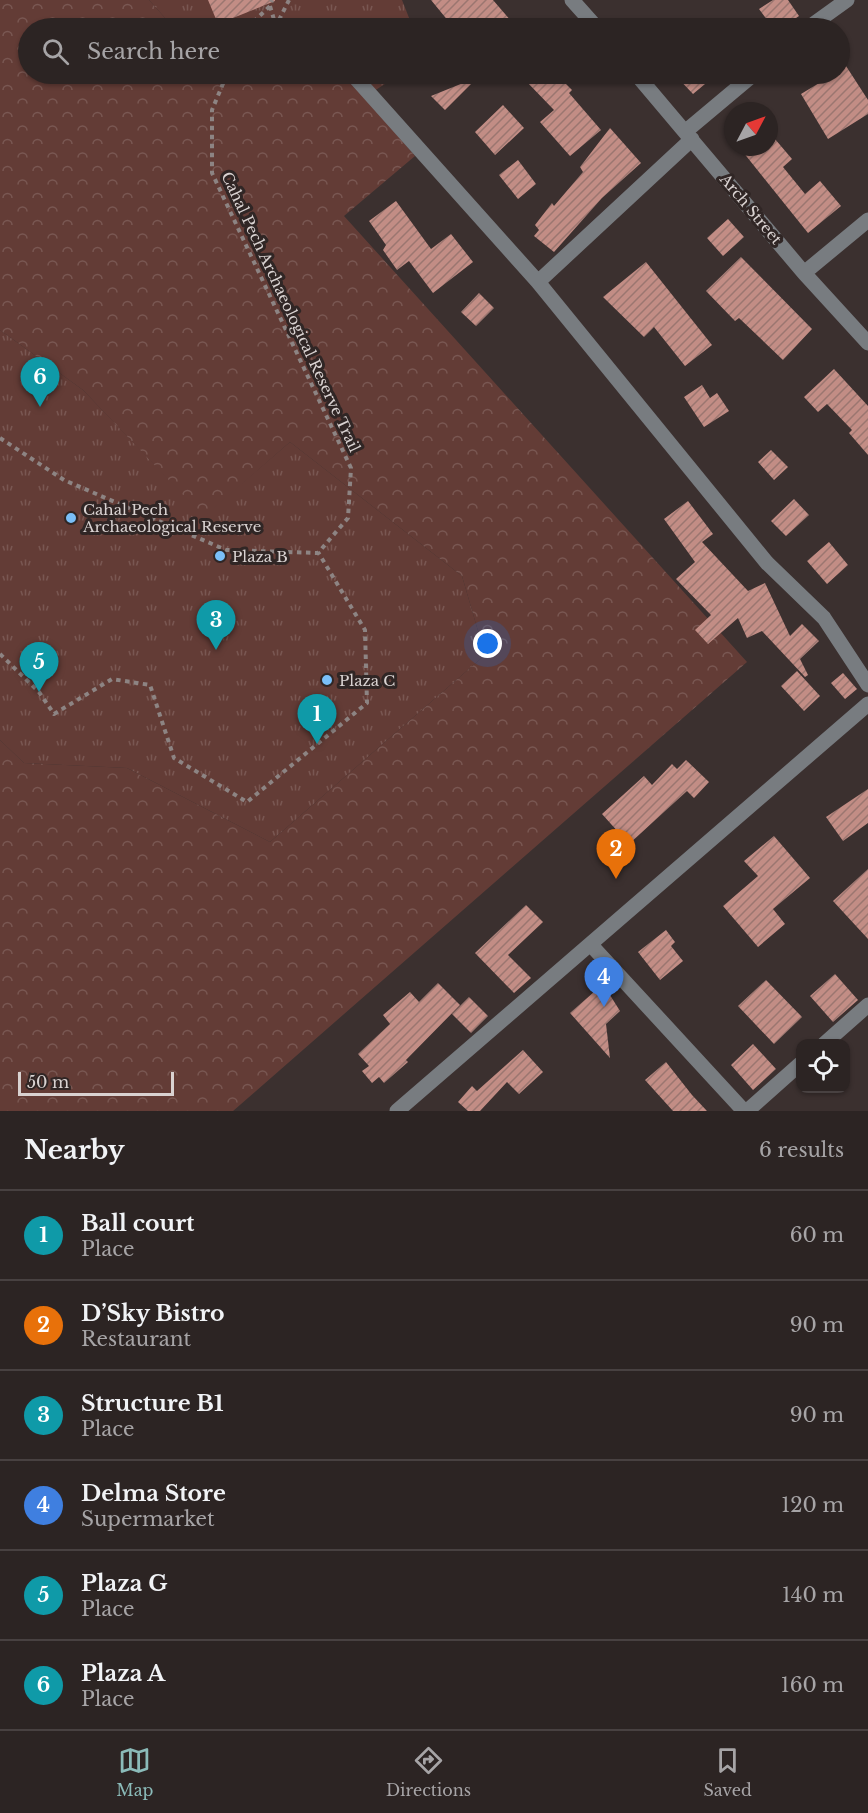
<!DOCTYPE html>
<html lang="en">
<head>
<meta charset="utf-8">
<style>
  :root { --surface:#2c2423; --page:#383030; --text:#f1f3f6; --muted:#a6a4a6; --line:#484141; --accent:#8bbbb9 }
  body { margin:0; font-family:"Libre Baskerville",serif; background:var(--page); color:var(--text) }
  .controls { position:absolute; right:18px; bottom:18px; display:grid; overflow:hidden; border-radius:12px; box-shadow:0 2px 4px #0004 }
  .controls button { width:54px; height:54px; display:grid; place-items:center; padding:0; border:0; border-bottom:2px solid var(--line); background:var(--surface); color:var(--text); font:30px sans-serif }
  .compass { position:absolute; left:724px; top:102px; width:54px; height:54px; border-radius:50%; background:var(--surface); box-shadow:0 2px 4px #0004; rotate:49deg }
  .scale { position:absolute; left:18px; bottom:15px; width:156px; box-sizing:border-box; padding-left:6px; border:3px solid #d9d2d1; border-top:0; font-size:16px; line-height:21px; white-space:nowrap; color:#d9d2d1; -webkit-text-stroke:4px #302625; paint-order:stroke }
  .you { position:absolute; left:488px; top:644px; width:21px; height:21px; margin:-15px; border:4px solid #fff; border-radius:50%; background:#1a73e8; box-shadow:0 0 0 9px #1a73e833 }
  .badge { display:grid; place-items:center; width:39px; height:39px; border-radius:50%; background:var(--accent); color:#fff; font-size:20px; font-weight:700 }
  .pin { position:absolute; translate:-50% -50px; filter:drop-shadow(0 2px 3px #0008) }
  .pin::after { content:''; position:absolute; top:32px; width:21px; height:18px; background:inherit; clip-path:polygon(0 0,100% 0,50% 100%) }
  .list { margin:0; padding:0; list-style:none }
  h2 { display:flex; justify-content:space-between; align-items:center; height:78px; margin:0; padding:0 24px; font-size:26px }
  h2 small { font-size:20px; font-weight:400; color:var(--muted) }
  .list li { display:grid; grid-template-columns:39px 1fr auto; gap:18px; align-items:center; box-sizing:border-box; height:90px; padding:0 24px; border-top:2px solid var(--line) }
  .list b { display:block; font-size:22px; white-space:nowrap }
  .list p { margin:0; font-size:20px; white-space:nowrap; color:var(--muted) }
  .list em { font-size:20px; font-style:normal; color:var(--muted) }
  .icon { flex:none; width:33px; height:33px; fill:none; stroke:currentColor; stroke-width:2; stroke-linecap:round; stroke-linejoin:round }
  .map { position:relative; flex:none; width:868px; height:1111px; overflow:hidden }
  .search { position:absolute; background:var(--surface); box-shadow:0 2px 4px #0004; left:18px; right:18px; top:18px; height:66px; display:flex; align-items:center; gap:15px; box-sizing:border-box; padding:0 21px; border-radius:33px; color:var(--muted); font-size:22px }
  .sheet { height:618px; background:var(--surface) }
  nav { display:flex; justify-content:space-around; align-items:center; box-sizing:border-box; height:84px; border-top:2px solid var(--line); background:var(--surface); font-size:16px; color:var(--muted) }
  nav a { display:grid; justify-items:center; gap:3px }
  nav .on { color:var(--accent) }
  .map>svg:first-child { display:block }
  .grass { fill:url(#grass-tufts) }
  .forest { fill:url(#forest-crowns) }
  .building { fill:url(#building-hatch) }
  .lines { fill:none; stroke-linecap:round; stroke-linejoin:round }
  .path { stroke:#8d8483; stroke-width:4; stroke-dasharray:4.5 4.5; stroke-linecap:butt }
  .minor { stroke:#787c80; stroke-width:15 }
  .poi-dot { fill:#7abff8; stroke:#302625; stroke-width:2 }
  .labels { text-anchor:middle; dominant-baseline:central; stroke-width:6; stroke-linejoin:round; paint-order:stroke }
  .street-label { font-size:15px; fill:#d9d2d1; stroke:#302625 }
  .poi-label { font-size:15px; fill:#d9d2d1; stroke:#302625; text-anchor:start }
</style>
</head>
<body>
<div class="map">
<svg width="868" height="1111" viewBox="0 0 868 1111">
  <defs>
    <pattern id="grass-tufts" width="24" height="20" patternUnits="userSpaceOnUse" patternTransform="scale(1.5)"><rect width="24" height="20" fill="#633c36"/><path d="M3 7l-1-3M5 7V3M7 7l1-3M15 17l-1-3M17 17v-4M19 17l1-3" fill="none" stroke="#795752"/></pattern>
    <pattern id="forest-crowns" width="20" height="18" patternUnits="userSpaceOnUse" patternTransform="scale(1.5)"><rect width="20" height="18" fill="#633c36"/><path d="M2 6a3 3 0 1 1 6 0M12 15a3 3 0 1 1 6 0" fill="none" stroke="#795752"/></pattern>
    <pattern id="building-hatch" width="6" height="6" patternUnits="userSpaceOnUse" patternTransform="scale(1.5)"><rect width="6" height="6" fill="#c28d85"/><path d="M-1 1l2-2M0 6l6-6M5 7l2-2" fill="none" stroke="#9b7670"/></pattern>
  </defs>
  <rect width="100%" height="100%" fill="#3b302f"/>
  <path class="grass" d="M 149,0 L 402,0 L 413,28 L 174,28 Z
    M 351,74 L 400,74 L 365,97 Z
    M 0,330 L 83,390 L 204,516 L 290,442 L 462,576 L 485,655 L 270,842 L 127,768 L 24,763 L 0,740 Z"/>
  <path class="forest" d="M 0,0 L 149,0 L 174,28 L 28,28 L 28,74 L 351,74 L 365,97 L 415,156 L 344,216 L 747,662 L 233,1111 L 0,1111 L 0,740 L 24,763 L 127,768 L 270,842 L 485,655 L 462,576 L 290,442 L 204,517 L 83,390 L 0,330 Z"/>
  <path class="building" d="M 208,0 L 275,0 L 275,1 L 218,24 Z
    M 431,0 L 493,0 L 517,28 L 454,28 Z
    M 773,0 L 788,0 L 799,16 L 781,28 L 773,28 L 759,9 Z
    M 846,66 L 868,100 L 868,114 L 828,139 L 801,94 L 834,74 L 840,74 L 840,70 Z
    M 534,74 L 556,74 L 572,90 L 569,93 L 601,130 L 570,156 L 540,122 L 554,110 L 526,81 Z
    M 674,74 L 717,74 L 693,94 Z
    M 478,77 L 445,110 L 431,96 Z
    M 503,105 L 524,128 L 495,155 L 475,132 Z
    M 610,128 L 641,163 L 602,198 L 554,252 L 534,236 L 539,230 L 535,225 L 552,203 L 554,206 L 583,172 L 580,167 Z
    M 769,132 L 792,159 L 783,167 L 805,194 L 820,181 L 841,206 L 808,233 L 739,147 L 769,147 Z
    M 518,160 L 536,184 L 518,199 L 499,175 Z
    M 396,201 L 431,249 L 451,234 L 473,262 L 433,293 L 409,261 L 397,270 L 383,250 L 386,245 L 369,221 Z
    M 728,219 L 744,237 L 723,256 L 707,238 Z
    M 741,257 L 812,329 L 783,360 L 739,318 L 735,321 L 706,291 Z
    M 646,262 L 712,345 L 685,366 L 654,327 L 644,337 L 603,297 Z
    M 479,293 L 494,308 L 476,326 L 461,312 Z
    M 834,369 L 868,406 L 868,455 L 849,433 L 852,430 L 827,404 L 818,412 L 804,397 Z
    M 702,385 L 710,398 L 717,393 L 729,411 L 704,427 L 684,397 Z
    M 771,450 L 788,467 L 774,480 L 758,462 Z
    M 794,499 L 809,515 L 786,536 L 771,521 Z
    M 688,501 L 713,534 L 702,542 L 748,591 L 765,583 L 790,636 L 802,624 L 819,641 L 800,659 L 808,675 L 805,677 L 762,631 L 747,638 L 738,618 L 708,644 L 695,630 L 711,615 L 676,579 L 695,562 L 664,519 Z
    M 829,542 L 848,565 L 827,584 L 807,561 Z
    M 797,671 L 820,696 L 804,711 L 781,686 Z
    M 843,673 L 857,689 L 845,699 L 831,683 Z
    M 686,760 L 709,782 L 694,798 L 687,791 L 629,844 L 602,814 L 644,776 L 652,785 L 672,764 L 677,769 Z
    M 868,789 L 868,823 L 843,841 L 826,817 Z
    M 774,836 L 810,878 L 773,909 L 785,924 L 758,947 L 723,906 L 758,876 L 744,861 Z
    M 868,869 L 868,939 L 833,901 Z
    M 526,905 L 543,922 L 508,955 L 531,978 L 514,993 L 475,953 Z
    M 666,930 L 675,942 L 671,946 L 683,961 L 660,980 L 638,952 Z
    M 835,974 L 858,1000 L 833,1022 L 810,996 Z
    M 766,980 L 802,1017 L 774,1044 L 738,1006 Z
    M 438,983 L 460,1005 L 406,1060 L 408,1062 L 384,1083 L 379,1077 L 372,1083 L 362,1071 L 369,1066 L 358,1054 L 390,1024 L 383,1015 L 410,992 L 419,1002 Z
    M 603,984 L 620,1011 L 606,1024 L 610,1058 L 570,1013 Z
    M 469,997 L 488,1016 L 471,1033 L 452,1014 Z
    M 753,1044 L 776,1069 L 753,1090 L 731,1065 Z
    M 523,1050 L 543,1072 L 519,1094 L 507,1082 L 480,1111 L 468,1111 L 458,1102 L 472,1086 L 477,1091 Z
    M 666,1062 L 692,1095 L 707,1111 L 673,1111 L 645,1080 Z"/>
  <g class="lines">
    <path class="path" d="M 270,6 L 275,23
      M 247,28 L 270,6 L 272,0
      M 275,28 L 289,0
      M 0,438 L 64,480 L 226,550 L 318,553 L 348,518 L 351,468 L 212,173 L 212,110 L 227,74
      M 0,654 L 39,692 L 54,714 L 112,679 L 150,685 L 174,758 L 247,802 L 367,703 L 365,630 L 318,552"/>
    <path class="minor" d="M 572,0 L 597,28
      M 808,28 L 847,0
      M 352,74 L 538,282 L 767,563 L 824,618 L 868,685
      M 636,74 L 804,273 L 868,343
      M 686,131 L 754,74
      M 804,273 L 868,220
      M 538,282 L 692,139
      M 591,945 L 744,1111
      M 824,1044 L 868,1005
      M 397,1111 L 868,704
      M 747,1111 L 800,1064"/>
  </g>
  <g class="poi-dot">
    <circle cx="71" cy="518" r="6"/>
    <circle cx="220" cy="556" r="6"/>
    <circle cx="327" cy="680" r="6"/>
  </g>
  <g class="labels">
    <g class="street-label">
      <text transform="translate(751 209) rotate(50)">Arch Street</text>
      <text transform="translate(291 312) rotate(65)">Cahal Pech Archaeological Reserve Trail</text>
    </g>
    <g class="poi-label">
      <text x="83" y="509">Cahal Pech<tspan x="83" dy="17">Archaeological Reserve</tspan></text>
      <text x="232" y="556">Plaza B</text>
      <text x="339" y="680">Plaza C</text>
    </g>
  </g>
</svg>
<div class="controls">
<button><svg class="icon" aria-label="locate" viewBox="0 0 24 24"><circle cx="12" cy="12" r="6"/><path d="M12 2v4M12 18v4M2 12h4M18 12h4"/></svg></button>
</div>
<svg class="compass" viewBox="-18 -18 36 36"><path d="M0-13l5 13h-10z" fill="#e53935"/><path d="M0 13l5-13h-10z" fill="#a6a4a6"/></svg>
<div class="scale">50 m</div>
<div class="you"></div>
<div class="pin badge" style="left:317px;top:744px;background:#0f9aa8">1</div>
<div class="pin badge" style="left:616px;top:879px;background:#e8710a">2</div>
<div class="pin badge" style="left:216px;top:650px;background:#0f9aa8">3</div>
<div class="pin badge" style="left:604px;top:1007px;background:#3f7fe0">4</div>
<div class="pin badge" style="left:39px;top:692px;background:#0f9aa8">5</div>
<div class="pin badge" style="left:40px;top:407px;background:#0f9aa8">6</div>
<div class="search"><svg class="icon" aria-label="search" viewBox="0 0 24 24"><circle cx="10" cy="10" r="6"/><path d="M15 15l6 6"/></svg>Search here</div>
</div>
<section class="sheet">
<h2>Nearby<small>6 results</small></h2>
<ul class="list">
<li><span class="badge" style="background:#0f9aa8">1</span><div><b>Ball court</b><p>Place</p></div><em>60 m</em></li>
<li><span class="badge" style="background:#e8710a">2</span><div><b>D’Sky Bistro</b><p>Restaurant</p></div><em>90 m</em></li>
<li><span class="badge" style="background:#0f9aa8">3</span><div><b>Structure B1</b><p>Place</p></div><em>90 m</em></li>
<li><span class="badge" style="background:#3f7fe0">4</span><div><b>Delma Store</b><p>Supermarket</p></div><em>120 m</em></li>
<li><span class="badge" style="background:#0f9aa8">5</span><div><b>Plaza G</b><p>Place</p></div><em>140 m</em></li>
<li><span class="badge" style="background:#0f9aa8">6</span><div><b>Plaza A</b><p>Place</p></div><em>160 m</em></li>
</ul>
</section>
<nav>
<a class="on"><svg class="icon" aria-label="map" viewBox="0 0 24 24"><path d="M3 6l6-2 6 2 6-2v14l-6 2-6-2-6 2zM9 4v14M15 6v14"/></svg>Map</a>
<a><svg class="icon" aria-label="directions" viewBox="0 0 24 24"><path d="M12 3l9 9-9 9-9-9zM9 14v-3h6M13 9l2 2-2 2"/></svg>Directions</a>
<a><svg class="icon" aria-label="saved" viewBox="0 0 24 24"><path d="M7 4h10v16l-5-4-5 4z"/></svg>Saved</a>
</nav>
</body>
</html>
